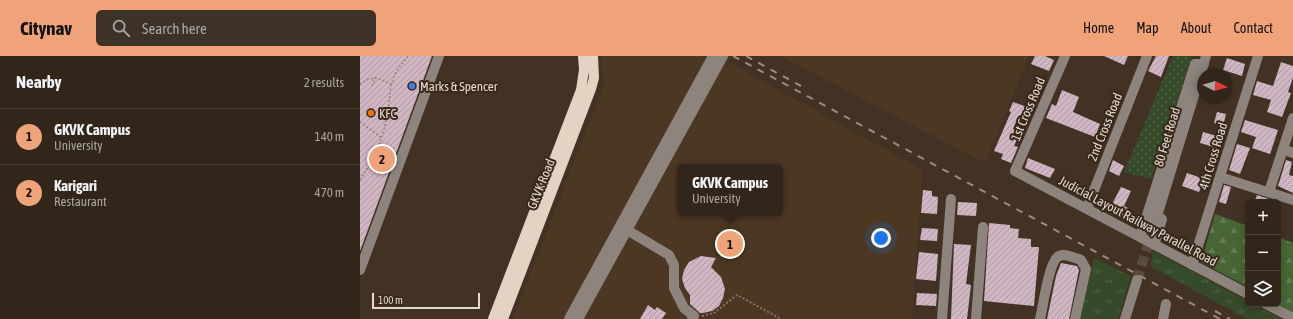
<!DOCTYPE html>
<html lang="en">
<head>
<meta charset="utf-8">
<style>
  :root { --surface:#32261a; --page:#3d3227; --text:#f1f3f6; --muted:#a8a5a2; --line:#4d4339; --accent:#f0a279 }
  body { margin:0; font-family:"Asap Condensed",sans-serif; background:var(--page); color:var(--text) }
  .controls { position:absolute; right:12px; bottom:12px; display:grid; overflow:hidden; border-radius:6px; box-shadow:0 2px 10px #0003 }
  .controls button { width:36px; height:36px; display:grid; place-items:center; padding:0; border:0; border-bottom:1px solid var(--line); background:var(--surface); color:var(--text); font:20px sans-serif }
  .compass { position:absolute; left:837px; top:12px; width:36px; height:36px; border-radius:50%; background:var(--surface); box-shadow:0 2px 10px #0003; rotate:96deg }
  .scale { position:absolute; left:12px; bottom:10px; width:108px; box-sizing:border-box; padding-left:4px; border:2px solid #e3d9d0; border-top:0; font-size:11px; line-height:14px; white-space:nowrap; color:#e3d9d0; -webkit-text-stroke:3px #38281a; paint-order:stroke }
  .you { position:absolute; left:521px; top:182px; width:14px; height:14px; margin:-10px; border:3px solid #fff; border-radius:50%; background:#1a73e8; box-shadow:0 0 0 6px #1a73e833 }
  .badge { display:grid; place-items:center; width:26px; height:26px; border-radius:50%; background:var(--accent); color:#111; font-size:13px; font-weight:700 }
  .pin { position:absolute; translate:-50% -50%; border:2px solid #fff; box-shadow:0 1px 4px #0006 }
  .popup { position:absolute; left:317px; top:108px; width:106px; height:52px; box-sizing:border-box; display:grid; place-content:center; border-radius:6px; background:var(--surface); filter:drop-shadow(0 1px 3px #0005); font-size:13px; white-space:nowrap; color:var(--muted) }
  .popup b { font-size:15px; color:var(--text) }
  .popup::after { content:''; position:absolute; left:50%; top:100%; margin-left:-8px; border:8px solid transparent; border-top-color:var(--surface) }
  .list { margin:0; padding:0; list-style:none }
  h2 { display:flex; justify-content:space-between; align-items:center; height:52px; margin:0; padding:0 16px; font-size:17px }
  h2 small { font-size:13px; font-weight:400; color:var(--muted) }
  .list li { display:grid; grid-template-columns:26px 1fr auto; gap:12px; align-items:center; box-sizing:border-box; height:56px; padding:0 16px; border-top:1px solid var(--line) }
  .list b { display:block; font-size:15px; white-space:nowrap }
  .list p { margin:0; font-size:13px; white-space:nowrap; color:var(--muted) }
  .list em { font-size:13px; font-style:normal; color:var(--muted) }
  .icon { flex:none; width:22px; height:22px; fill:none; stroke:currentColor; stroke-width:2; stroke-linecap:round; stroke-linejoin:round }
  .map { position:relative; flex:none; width:933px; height:263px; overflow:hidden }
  header { display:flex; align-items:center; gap:24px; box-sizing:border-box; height:56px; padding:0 20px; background:var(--accent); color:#111 }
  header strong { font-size:19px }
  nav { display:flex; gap:22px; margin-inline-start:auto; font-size:14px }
  .search { width:280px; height:36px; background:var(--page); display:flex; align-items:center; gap:10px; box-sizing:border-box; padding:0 14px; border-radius:6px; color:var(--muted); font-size:15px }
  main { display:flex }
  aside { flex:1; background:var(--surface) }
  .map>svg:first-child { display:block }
  .built { fill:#4c3723; fill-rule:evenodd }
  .grass { fill:url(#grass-tufts) }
  .forest { fill:url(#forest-firs) }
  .park { fill:url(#park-dots) }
  .building { fill:url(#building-hatch) }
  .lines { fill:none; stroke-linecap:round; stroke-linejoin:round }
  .minor-tunnel { stroke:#5a4b3d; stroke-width:10; stroke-dasharray:10 5; stroke-linecap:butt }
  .path { stroke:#918477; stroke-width:1.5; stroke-dasharray:2 2; stroke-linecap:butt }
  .minor { stroke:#8d847d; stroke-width:10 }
  .major { stroke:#e4d3c3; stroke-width:10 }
  .rail { stroke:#988b7f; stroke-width:2; stroke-dasharray:7 7; stroke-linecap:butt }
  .shop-dot { fill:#3f7fe0; stroke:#38281a; stroke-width:1.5 }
  .food-dot { fill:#e8710a; stroke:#38281a; stroke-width:1.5 }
  .labels { text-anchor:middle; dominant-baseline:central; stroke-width:4; stroke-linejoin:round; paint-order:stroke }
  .poi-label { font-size:13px; fill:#e3d9d0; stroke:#38281a; text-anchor:start }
  .street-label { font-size:13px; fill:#e3d9d0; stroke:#38281a }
</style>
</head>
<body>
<header>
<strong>Citynav</strong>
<div class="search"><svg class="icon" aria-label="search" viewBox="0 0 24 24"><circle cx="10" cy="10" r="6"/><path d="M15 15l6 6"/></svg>Search here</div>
<nav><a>Home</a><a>Map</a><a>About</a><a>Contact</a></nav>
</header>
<main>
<aside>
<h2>Nearby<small>2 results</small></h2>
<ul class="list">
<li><span class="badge">1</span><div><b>GKVK Campus</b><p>University</p></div><em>140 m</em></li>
<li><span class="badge">2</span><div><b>Karigari</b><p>Restaurant</p></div><em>470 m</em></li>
</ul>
</aside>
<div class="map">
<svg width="933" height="263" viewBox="0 0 933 263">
  <defs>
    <pattern id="grass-tufts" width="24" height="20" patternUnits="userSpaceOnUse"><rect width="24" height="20" fill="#354a28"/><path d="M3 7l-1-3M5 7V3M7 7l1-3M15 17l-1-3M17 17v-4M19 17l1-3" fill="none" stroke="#526446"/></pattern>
    <pattern id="forest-firs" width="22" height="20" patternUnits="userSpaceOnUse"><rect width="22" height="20" fill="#486635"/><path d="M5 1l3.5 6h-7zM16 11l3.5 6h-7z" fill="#627b51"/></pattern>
    <pattern id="park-dots" width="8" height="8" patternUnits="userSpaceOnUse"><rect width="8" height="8" fill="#354a28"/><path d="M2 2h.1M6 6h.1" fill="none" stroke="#526446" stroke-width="1.8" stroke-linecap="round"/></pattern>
    <pattern id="building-hatch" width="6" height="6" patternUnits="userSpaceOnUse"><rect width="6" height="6" fill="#d0b6c2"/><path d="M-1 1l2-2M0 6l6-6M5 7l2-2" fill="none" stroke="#ad99a1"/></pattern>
  </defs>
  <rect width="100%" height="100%" fill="#423223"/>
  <path class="built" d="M 241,0 L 371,0 L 368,6 L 563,114 L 552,263 L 153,263 L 244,29 ZM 320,111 L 420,111 L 420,157 L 320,157 Z
    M 420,0 L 669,0 L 625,107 Z"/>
  <path class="grass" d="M 793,195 L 888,245 L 888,248 L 893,248 L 921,263 L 887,263 L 790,210 Z
    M 734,202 L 771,220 L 758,263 L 720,263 Z"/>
  <path class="forest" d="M 855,158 L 888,170 L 888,231 L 841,206 Z
    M 918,181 L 933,187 L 933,256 L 918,248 Z"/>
  <path class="park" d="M 813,0 L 832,0 L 791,123 L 764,116 Z"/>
  <path class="building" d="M 0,0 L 72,0 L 0,195 Z
    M 675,0 L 685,0 L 694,4 L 689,15 L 671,8 Z
    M 744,0 L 768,0 L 764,9 Z
    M 796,0 L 809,0 L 801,21 L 788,15 Z
    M 867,2 L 885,8 L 882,20 L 863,14 Z
    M 921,6 L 933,10 L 933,22 L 928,36 L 931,37 L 922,61 L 907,56 L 911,44 L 893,39 L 897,25 L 913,30 Z
    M 702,34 L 719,41 L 713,56 L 740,68 L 735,81 L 686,62 L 692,48 L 696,50 Z
    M 653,46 L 673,53 L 669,63 L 659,59 L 653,73 L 660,76 L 654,90 L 658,91 L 651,107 L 641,103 L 643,98 L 634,95 L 651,56 L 649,55 Z
    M 857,56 L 866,58 L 863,70 L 854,67 Z
    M 885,64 L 918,74 L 910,98 L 892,92 L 896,81 L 881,76 Z
    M 843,76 L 860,81 L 857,92 L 840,87 Z
    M 877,88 L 890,92 L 880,118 L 869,114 Z
    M 668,102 L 695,113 L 690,122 L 665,112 Z
    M 753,104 L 764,110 L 759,120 L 749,115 Z
    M 926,104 L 932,106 L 929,119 L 933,120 L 933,137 L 918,130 Z
    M 827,117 L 844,123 L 839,136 L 822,130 Z
    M 864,129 L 871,131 L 866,148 L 859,146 Z
    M 761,131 L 771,135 L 764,150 L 768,152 L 763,162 L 758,159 L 759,156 L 750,152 Z
    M 563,134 L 572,135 L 572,140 L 578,141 L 577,158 L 561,157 Z
    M 897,139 L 915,145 L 914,146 L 894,146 Z
    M 598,146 L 617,147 L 616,160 L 597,159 Z
    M 629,167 L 650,169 L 650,172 L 659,173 L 658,182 L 671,183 L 671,191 L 679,191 L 674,250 L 624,245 Z
    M 562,172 L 578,173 L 577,185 L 560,184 Z
    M 594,188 L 611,189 L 606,228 L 611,229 L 607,263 L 591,263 Z
    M 559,196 L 578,198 L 576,225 L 556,223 Z
    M 341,200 L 356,202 L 351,211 L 361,221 L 365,233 L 363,242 L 359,250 L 352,255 L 343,257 L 340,257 L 330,248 L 330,239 L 325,232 L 322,223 L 324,214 L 329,206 Z
    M 701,207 L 717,210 L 719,214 L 709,263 L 687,263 L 696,220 Z
    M 557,237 L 577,238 L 576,250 L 556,249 Z
    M 288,249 L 295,254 L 297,251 L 306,257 L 302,263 L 280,263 Z"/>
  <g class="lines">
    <path class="minor-tunnel" d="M 777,224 L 794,170"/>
    <path class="path" d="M 0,28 C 14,19 17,22 31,28 L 36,16 L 48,0
      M 12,30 L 16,21
      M 0,66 L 22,82
      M 0,124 C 23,89 27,69 31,28
      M 342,260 L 354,257 L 377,239 L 421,263"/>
    <path class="minor" d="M 705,0 L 655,115 L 888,238
      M 923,93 L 933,97
      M 860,121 L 933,144
      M 909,136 L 933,62
      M 727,152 L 787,0
      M 794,170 L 846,0
      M 262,171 L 309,199 L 314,209 L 314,232 L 324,252 L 334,260 L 332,263
      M 780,181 L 835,8 L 844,8
      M 794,189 L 802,163
      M 832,209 L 898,0
      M 0,214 L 79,0
      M 906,248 L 933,262
      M 209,263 L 353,0
      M 218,263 L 363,0
      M 582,263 L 591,143
      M 616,263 L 623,171
      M 680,263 C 683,251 689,204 699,200 C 706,197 715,202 721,204 L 726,213 L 715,263
      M 765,263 L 777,224
      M 803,263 L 806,248"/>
    <path class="major" d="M 133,263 L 221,34 L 224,14 L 223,0
      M 143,263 L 231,33 L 234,22 L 233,0"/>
    <path class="rail" d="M 373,0 L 860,263
      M 386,0 L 441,30
      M 855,255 L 870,263"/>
  </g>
  <circle class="shop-dot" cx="52" cy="30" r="4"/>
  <circle class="food-dot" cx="11" cy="57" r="4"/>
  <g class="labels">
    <g class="poi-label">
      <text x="60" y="30">Marks &amp; Spencer</text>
      <text x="19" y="57">KFC</text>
    </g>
    <g class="street-label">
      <text transform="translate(668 53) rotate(-67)">1st Cross Road</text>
      <text transform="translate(745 71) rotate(-68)">2nd Cross Road</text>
      <text transform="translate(807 81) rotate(-73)">80 Feet Road</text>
      <text transform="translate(853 100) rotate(-73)">4th Cross Road</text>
      <text transform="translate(181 128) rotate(-68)">GKVK Road</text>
      <text transform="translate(778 165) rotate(28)">Judicial Layout Railway Parallel Road</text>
    </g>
  </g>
</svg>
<div class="controls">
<button>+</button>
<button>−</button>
<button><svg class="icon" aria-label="layers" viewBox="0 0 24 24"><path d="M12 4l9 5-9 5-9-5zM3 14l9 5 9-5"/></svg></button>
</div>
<svg class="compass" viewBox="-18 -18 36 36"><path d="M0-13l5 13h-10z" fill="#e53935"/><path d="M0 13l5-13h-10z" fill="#a8a5a2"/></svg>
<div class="scale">100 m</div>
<div class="you"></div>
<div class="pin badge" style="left:370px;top:188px">1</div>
<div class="popup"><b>GKVK Campus</b>University</div>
<div class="pin badge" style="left:22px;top:103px">2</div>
</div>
</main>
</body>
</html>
